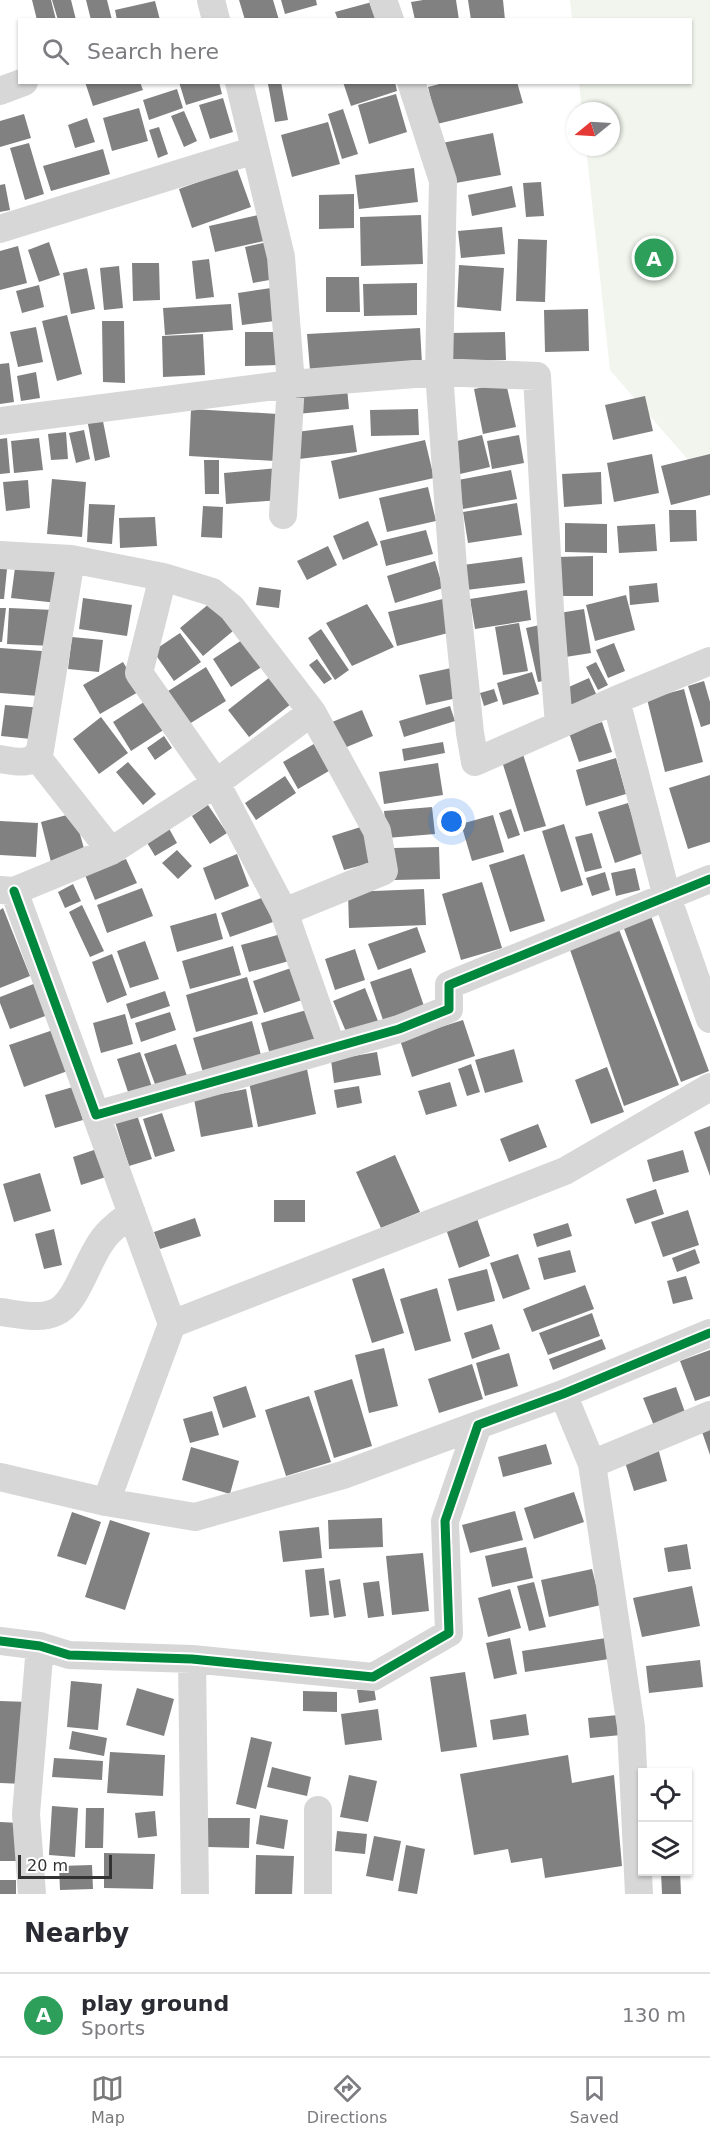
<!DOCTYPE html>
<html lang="en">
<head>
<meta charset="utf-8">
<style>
  :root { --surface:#fff; --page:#f7f7f7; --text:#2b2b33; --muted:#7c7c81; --line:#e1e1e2; --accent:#7a7a7a }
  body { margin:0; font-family:"DejaVu Sans",sans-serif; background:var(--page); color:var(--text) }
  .controls { position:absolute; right:18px; bottom:18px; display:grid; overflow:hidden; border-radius:0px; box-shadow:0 2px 4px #0004 }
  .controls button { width:54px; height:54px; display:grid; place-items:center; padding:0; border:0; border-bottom:2px solid var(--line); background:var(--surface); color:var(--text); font:30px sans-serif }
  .compass { position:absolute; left:566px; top:102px; width:54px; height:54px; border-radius:50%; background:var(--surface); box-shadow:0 2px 4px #0004; rotate:252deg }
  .scale { position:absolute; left:18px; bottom:15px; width:94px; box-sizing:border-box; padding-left:6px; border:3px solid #333; border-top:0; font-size:16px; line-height:21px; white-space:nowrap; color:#333; -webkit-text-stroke:4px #fff; paint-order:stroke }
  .you { position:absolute; left:452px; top:822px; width:21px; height:21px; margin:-15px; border:4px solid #fff; border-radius:50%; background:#1a73e8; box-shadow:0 0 0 9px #1a73e833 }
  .badge { display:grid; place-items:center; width:39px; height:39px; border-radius:50%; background:var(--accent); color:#fff; font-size:20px; font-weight:700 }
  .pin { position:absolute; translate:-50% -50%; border:3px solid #fff; box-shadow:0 2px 6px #0006 }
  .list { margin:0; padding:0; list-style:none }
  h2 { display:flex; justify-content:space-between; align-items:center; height:78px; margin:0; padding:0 24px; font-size:26px }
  h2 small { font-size:20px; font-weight:400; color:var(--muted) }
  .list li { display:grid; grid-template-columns:39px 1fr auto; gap:18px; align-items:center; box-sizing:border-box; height:84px; padding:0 24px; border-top:2px solid var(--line) }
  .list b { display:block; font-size:22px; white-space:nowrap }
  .list p { margin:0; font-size:20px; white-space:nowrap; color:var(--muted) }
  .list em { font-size:20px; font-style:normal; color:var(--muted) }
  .icon { flex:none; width:33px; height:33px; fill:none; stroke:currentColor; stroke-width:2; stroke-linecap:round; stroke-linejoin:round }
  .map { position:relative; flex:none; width:710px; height:1894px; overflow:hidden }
  .search { position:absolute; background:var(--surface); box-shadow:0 2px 4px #0004; left:18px; right:18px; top:18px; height:66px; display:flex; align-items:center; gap:15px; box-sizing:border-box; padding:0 21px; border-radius:0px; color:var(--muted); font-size:22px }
  .sheet { height:162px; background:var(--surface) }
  nav { display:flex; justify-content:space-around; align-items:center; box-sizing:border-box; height:84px; border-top:2px solid var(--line); background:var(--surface); font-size:16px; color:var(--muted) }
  nav a { display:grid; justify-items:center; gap:3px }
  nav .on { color:var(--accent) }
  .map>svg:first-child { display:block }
  .green { fill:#f1f5ed }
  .building { fill:#818181 }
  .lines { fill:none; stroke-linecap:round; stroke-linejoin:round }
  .minor { stroke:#d7d7d7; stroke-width:28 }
  .cycleway-casing { stroke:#fff; stroke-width:13 }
  .cycleway { stroke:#00873e; stroke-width:9 }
</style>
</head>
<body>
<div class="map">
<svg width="710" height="1894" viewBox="0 0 710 1894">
  <rect width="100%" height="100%" fill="#fff"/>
  <path class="green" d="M 570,0 L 710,0 L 710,485 L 610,370 L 586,147 L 611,147 L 611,111 L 582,111 L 579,83 L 690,82 L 690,20 L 572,19 Z"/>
  <path class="building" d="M 32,0 L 51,0 L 56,20 L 37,20 Z
    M 52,0 L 71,0 L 76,20 L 58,20 Z
    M 86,0 L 107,0 L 112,20 L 91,20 Z
    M 239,0 L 273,0 L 279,20 L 245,20 Z
    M 281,0 L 316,0 L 317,5 L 285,14 Z
    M 423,0 L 456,0 L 459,20 L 415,20 L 411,2 Z
    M 468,0 L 503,0 L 505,20 L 471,20 Z
    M 155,1 L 160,20 L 117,20 L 115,10 Z
    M 372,2 L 377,20 L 338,20 L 335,12 Z
    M 85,82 L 140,82 L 143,90 L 93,106 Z
    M 179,82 L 219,82 L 222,94 L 186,105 Z
    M 281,82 L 288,120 L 275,122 L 268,84 Z
    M 343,82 L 395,82 L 397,91 L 351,106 Z
    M 447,82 L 517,82 L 523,103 L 437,124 L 428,87 Z
    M 177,89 L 183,108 L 149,120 L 143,100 Z
    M 396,94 L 407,132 L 369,144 L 358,105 Z
    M 223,98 L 233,132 L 210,139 L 199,105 Z
    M 139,108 L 148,141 L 112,151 L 103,118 Z
    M 343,109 L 358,154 L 342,159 L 328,114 Z
    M 184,111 L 197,141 L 184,147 L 171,116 Z
    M 24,114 L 31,138 L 0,147 L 0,121 Z
    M 87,118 L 95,142 L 75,148 L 68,125 Z
    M 328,122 L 340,164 L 292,177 L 281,135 Z
    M 159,127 L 168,154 L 158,158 L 149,130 Z
    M 493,133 L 501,175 L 450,184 L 442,143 Z
    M 29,143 L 44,194 L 25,200 L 10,148 Z
    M 103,149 L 110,174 L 51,191 L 43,166 Z
    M 237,168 L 251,207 L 192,228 L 179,189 Z
    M 414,168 L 418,202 L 359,209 L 355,175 Z
    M 541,182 L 544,216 L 526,217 L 523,183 Z
    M 5,184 L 10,210 L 0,212 L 0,185 Z
    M 512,186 L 516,207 L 472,216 L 468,195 Z
    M 354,194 L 354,228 L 319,229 L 319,195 Z
    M 258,215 L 264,241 L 215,252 L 209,226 Z
    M 421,215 L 423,264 L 361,266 L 360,217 Z
    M 502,227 L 505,254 L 461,258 L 458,231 Z
    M 518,239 L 547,240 L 545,302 L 516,301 Z
    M 49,242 L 60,275 L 39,282 L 28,250 Z
    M 267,242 L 275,279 L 253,283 L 245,247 Z
    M 18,246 L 27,283 L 0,290 L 0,251 Z
    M 209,259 L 214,297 L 196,299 L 192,261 Z
    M 132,263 L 159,263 L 160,300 L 133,301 Z
    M 459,265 L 504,268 L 501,311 L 457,307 Z
    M 119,266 L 123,308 L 104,310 L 100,268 Z
    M 87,268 L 95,309 L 71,314 L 63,273 Z
    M 326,277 L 359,277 L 360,312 L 326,312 Z
    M 417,283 L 417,315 L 364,316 L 363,284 Z
    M 39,285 L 44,307 L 22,313 L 16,291 Z
    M 271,288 L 275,321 L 242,325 L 238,293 Z
    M 231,304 L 233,330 L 165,335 L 163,308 Z
    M 588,309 L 589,351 L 545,352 L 544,310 Z
    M 67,315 L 82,374 L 57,381 L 42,321 Z
    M 102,321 L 124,321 L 125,383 L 103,382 Z
    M 36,327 L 43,362 L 18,367 L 10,332 Z
    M 420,328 L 422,364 L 310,370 L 307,334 Z
    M 245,332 L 278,332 L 278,365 L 245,366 Z
    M 505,332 L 506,360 L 451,361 L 450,333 Z
    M 203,334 L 205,375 L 163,377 L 162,336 Z
    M 9,363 L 14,402 L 0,404 L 0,364 Z
    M 36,372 L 40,398 L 21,401 L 17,376 Z
    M 506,383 L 516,427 L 483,434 L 474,389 Z
    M 347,388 L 349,409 L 297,414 L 295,393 Z
    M 645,396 L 653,431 L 613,440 L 605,405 Z
    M 191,409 L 278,414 L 275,461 L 189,456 Z
    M 418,409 L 419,435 L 371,436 L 370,410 Z
    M 102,416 L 110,457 L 95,461 L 87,419 Z
    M 353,425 L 357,452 L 299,459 L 296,432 Z
    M 84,430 L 90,459 L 76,463 L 69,433 Z
    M 66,432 L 68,459 L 51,460 L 48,434 Z
    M 482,435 L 490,467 L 460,474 L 453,442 Z
    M 519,435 L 524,463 L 492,469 L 487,441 Z
    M 7,438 L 10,473 L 0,474 L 0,439 Z
    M 39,438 L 43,470 L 14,473 L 11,441 Z
    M 425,440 L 434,478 L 339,499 L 331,461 Z
    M 652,454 L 659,493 L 614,502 L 607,463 Z
    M 710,454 L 710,495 L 671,505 L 661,466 Z
    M 204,460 L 219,460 L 219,494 L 205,494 Z
    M 278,468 L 280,500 L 226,504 L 224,473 Z
    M 511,470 L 517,499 L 463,509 L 458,480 Z
    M 601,472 L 602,504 L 564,507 L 562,474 Z
    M 52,479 L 86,482 L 82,537 L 47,534 Z
    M 28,480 L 30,508 L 6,511 L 3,482 Z
    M 428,487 L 436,521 L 387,532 L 379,498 Z
    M 517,503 L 522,535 L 468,543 L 463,512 Z
    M 89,504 L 115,505 L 112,544 L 87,542 Z
    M 203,506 L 223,507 L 222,538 L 201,537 Z
    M 669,510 L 696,510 L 697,541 L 670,542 Z
    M 155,517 L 157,546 L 120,548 L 119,518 Z
    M 368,521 L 378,545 L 343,560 L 333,536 Z
    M 565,523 L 607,524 L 607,553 L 565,552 Z
    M 655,524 L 657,551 L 619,553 L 617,526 Z
    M 426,530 L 433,554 L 386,566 L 380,541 Z
    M 328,546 L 337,565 L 307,580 L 297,561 Z
    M 593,556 L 593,596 L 558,596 L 557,557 Z
    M 522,557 L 525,583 L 466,590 L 463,565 Z
    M 16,560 L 62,566 L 58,603 L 11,598 Z
    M 435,561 L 443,588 L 395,603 L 387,576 Z
    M 0,568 L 7,569 L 4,599 L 0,599 Z
    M 657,583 L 659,602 L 630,605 L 629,586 Z
    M 259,587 L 281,590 L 279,608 L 256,605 Z
    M 527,590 L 531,620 L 475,629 L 470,599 Z
    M 626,595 L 635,630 L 595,641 L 586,605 Z
    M 83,598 L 132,605 L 127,636 L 79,629 Z
    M 447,598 L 456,631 L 397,646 L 388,612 Z
    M 210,603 L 233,631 L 203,656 L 180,628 Z
    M 367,604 L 394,647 L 352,666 L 326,623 Z
    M 0,608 L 6,608 L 2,642 L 0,642 Z
    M 9,608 L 54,610 L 53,646 L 7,644 Z
    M 584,609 L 591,653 L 559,658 L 553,614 Z
    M 519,623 L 528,671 L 503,675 L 495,627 Z
    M 540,625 L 552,679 L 538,682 L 526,628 Z
    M 321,629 L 349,670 L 335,680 L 308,638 Z
    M 180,633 L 201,662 L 174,681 L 153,651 Z
    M 72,637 L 103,640 L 99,672 L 68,669 Z
    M 245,638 L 263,666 L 231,687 L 213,659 Z
    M 614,643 L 625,671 L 608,678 L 596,650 Z
    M 0,648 L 42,651 L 39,696 L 0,693 Z
    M 317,659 L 332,679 L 324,684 L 309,665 Z
    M 123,662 L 140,691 L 100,714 L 83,685 Z
    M 596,662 L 608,685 L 598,690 L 586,667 Z
    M 206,667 L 226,701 L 186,726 L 165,693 Z
    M 451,668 L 457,698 L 426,705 L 419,675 Z
    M 532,672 L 539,694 L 503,705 L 497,683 Z
    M 270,677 L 291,704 L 249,737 L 228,710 Z
    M 589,678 L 597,696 L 571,709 L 562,690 Z
    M 704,681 L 710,702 L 710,724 L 701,727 L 688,686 Z
    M 494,689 L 498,701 L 484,706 L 480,693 Z
    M 684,689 L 703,762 L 665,772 L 647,699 Z
    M 147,700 L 165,729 L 131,751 L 113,722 Z
    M 5,705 L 44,708 L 41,740 L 1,736 Z
    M 450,706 L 455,721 L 404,737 L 399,721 Z
    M 362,710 L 373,736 L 342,749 L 332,722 Z
    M 101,717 L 128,753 L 99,774 L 73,739 Z
    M 602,722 L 612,752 L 579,762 L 569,733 Z
    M 164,736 L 172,748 L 155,760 L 147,748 Z
    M 319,741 L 334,768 L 298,789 L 283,762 Z
    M 443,742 L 445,753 L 404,761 L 402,749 Z
    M 521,748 L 546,826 L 524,832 L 500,755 Z
    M 616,758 L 626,794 L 586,806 L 576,770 Z
    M 128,762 L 156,794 L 143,805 L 116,772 Z
    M 438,763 L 443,795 L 384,804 L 379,772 Z
    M 710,775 L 710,842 L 688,849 L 669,788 Z
    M 285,776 L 296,793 L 256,820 L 245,803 Z
    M 628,803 L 644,853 L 615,863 L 598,812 Z
    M 208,805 L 227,833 L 210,844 L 192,816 Z
    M 432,807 L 435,834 L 387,838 L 384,811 Z
    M 511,809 L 520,835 L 508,839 L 499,813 Z
    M 74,813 L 85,852 L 51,862 L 41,822 Z
    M 493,815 L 504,852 L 472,861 L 461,824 Z
    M 0,821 L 38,823 L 36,857 L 0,855 Z
    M 166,823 L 177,843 L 155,856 L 143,836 Z
    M 564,824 L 583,885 L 561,892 L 542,831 Z
    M 367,825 L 378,861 L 344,870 L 332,836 Z
    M 592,833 L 602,868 L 585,872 L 575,837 Z
    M 439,847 L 440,879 L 394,880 L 393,848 Z
    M 177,850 L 192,866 L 178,879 L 162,863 Z
    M 237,854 L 249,886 L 215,900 L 203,868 Z
    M 524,854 L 545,921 L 510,932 L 489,865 Z
    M 126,859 L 137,883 L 95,900 L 85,875 Z
    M 635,868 L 640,890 L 616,896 L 611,873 Z
    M 605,872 L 610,890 L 592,896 L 586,878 Z
    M 482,882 L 502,948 L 461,960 L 442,894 Z
    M 73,884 L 81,901 L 65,908 L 58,892 Z
    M 142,888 L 153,916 L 107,933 L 97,905 Z
    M 424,889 L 426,925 L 349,928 L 348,892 Z
    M 264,897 L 273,922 L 230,937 L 221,913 Z
    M 82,905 L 104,951 L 90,957 L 69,912 Z
    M 3,908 L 30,976 L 0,988 L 0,910 Z
    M 216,913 L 223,939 L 177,952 L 170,926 Z
    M 651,916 L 709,1071 L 681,1082 L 623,926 Z
    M 417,927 L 426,952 L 378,970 L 368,944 Z
    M 618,927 L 679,1085 L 624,1106 L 568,944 Z
    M 281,934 L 289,961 L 249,972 L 241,945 Z
    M 145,941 L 159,979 L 130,988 L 117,951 Z
    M 233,946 L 241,975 L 190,989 L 182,961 Z
    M 355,949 L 365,980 L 335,990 L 325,959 Z
    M 112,954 L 127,995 L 107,1003 L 92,962 Z
    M 291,968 L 302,1000 L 264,1013 L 253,981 Z
    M 411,968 L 424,1006 L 383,1020 L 370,982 Z
    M 247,977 L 258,1014 L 196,1032 L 186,995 Z
    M 36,983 L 48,1015 L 10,1029 L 0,1003 L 0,997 Z
    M 365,988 L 378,1021 L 347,1034 L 333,1001 Z
    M 165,991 L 170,1006 L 131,1019 L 126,1004 Z
    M 310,1009 L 320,1045 L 271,1058 L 261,1023 Z
    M 170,1012 L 176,1030 L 141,1042 L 135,1023 Z
    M 125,1014 L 133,1044 L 101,1053 L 93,1023 Z
    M 463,1020 L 475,1056 L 412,1077 L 400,1040 Z
    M 252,1021 L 262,1059 L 204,1076 L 193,1038 Z
    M 59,1028 L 73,1069 L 24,1087 L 9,1045 Z
    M 176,1044 L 187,1076 L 156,1087 L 144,1054 Z
    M 514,1049 L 523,1082 L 485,1093 L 475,1060 Z
    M 140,1052 L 152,1087 L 129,1095 L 117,1059 Z
    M 377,1052 L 381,1075 L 334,1083 L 331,1060 Z
    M 471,1064 L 480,1092 L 467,1096 L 458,1069 Z
    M 607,1067 L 624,1112 L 591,1124 L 575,1080 Z
    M 307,1069 L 316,1114 L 258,1127 L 249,1082 Z
    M 450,1082 L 457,1106 L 426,1115 L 418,1091 Z
    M 359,1086 L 362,1103 L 337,1108 L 334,1090 Z
    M 73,1087 L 83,1120 L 55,1128 L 45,1095 Z
    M 246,1089 L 253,1127 L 201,1137 L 194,1099 Z
    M 162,1113 L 175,1151 L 155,1157 L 143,1119 Z
    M 137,1115 L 152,1159 L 129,1166 L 115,1122 Z
    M 538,1124 L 547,1147 L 509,1162 L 500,1139 Z
    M 710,1126 L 710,1176 L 694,1132 Z
    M 100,1148 L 109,1176 L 81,1185 L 73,1157 Z
    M 683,1150 L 689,1172 L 653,1182 L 647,1160 Z
    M 395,1155 L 420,1212 L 381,1228 L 356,1172 Z
    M 40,1173 L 51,1211 L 14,1222 L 3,1184 Z
    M 656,1189 L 664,1214 L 635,1224 L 626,1199 Z
    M 274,1200 L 305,1200 L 305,1222 L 274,1222 Z
    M 688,1210 L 699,1245 L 663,1257 L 651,1222 Z
    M 475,1213 L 490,1256 L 459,1268 L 444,1223 Z
    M 195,1218 L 201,1236 L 160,1249 L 154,1232 Z
    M 568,1223 L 572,1236 L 537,1247 L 533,1234 Z
    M 54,1229 L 62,1265 L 44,1269 L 35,1234 Z
    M 695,1249 L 700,1263 L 677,1272 L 672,1258 Z
    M 570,1250 L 576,1272 L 544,1280 L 538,1258 Z
    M 518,1254 L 530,1289 L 503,1299 L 490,1263 Z
    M 384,1268 L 404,1333 L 372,1343 L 352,1279 Z
    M 487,1269 L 495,1301 L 457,1311 L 448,1279 Z
    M 686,1276 L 693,1299 L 673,1304 L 667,1281 Z
    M 585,1285 L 594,1309 L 532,1332 L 523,1309 Z
    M 437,1288 L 451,1341 L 415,1351 L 400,1299 Z
    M 592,1313 L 600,1336 L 548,1355 L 539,1333 Z
    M 492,1324 L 500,1349 L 472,1359 L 464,1333 Z
    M 602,1339 L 606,1349 L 553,1370 L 549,1359 Z
    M 384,1348 L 398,1406 L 369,1413 L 355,1355 Z
    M 710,1350 L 710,1396 L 695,1401 L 680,1361 Z
    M 509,1353 L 518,1386 L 485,1396 L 476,1363 Z
    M 472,1364 L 483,1399 L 439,1413 L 428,1379 Z
    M 352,1379 L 372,1446 L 334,1458 L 314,1391 Z
    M 246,1386 L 256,1417 L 223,1428 L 213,1397 Z
    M 676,1387 L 686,1415 L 654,1426 L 643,1398 Z
    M 309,1396 L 331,1462 L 286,1476 L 265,1410 Z
    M 212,1411 L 219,1435 L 190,1443 L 183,1419 Z
    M 710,1420 L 710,1455 L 699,1423 Z
    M 546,1444 L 552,1464 L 503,1477 L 498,1457 Z
    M 191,1447 L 239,1461 L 230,1494 L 182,1480 Z
    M 658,1448 L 667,1481 L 634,1491 L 624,1459 Z
    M 574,1492 L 584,1522 L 534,1539 L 524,1508 Z
    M 515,1511 L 523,1540 L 470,1553 L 462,1525 Z
    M 72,1512 L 101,1522 L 86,1565 L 57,1556 Z
    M 382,1518 L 383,1547 L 329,1549 L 328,1520 Z
    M 110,1520 L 150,1533 L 125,1610 L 85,1597 Z
    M 319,1527 L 322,1558 L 283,1562 L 279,1531 Z
    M 687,1544 L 691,1569 L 668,1572 L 664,1548 Z
    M 526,1547 L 533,1578 L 492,1587 L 485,1556 Z
    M 423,1553 L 429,1611 L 392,1615 L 386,1556 Z
    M 324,1568 L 329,1615 L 310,1617 L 305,1570 Z
    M 592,1569 L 601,1605 L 549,1617 L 541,1580 Z
    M 340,1579 L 346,1616 L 334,1618 L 329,1581 Z
    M 379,1581 L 384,1616 L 368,1618 L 363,1583 Z
    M 534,1582 L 546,1627 L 529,1631 L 517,1586 Z
    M 692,1586 L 700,1626 L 642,1637 L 633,1598 Z
    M 510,1589 L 521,1628 L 488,1637 L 478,1598 Z
    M 510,1638 L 517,1674 L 494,1679 L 486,1643 Z
    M 606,1638 L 609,1659 L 525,1672 L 522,1651 Z
    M 700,1660 L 703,1687 L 649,1693 L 646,1666 Z
    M 465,1672 L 477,1747 L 441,1752 L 430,1677 Z
    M 71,1681 L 102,1684 L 98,1730 L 67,1727 Z
    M 137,1688 L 174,1699 L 164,1736 L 126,1725 Z
    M 374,1688 L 376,1700 L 359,1703 L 357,1690 Z
    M 303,1691 L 337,1692 L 337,1712 L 303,1711 Z
    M 0,1701 L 29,1702 L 25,1784 L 0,1783 Z
    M 378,1709 L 382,1740 L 345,1745 L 341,1714 Z
    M 526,1714 L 529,1735 L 493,1740 L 490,1720 Z
    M 618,1715 L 621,1735 L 590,1738 L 588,1718 Z
    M 72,1731 L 107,1738 L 104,1756 L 69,1749 Z
    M 251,1737 L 272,1742 L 256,1809 L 236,1804 Z
    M 110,1752 L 165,1755 L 163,1796 L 107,1793 Z
    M 568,1755 L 572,1783 L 614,1775 L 622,1866 L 545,1878 L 542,1858 L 511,1863 L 508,1849 L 474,1855 L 460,1774 Z
    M 54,1758 L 103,1761 L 102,1780 L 52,1777 Z
    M 272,1767 L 311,1777 L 307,1796 L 267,1787 Z
    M 349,1775 L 377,1781 L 368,1822 L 340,1817 Z
    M 52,1806 L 78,1808 L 75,1857 L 49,1855 Z
    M 86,1808 L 104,1808 L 103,1848 L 85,1848 Z
    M 155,1811 L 157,1836 L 138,1838 L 135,1813 Z
    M 260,1815 L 288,1820 L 284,1849 L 256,1844 Z
    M 208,1818 L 250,1818 L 249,1848 L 207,1847 Z
    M 0,1822 L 20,1823 L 20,1861 L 0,1861 Z
    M 337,1831 L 367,1834 L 365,1854 L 335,1851 Z
    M 374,1836 L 401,1841 L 393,1881 L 366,1876 Z
    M 406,1845 L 425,1849 L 417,1894 L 398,1891 Z
    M 104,1853 L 155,1854 L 153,1889 L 104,1888 Z
    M 256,1855 L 294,1856 L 292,1894 L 255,1894 Z
    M 92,1865 L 93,1889 L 60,1890 L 59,1866 Z
    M 661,1872 L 680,1872 L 681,1894 L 662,1894 Z
    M 0,1880 L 16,1880 L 16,1894 L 0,1894 Z"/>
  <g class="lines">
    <path class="minor" d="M 211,0 L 216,20
      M 383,0 L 390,20
      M 239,82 L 281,257 L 291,384 L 283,515
      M 411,82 L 443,181 L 439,372 L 453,568 L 470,733 L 475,762 L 616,700
      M 0,91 L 24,82
      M 0,229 L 255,150
      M 0,421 L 291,384 L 439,372 L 537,376 L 550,610 L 559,725
      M 0,555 L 71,559 L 163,577 L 212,592 L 232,608 L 312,712 L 216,783 L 111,851 L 14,891 L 0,890
      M 163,577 L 139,673 L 216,783 L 284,912 L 332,1048
      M 710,661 L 616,700 L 667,897 L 710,1019
      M 37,757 L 111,851
      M 0,759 C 14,761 33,767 40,750 L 71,559
      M 14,891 L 96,1115 L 399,1029 L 449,1009 L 449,985 L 710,879
      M 284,912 L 384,871 L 377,831 L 312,712
      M 96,1115 L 172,1324 L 106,1502
      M 0,1312 C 17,1314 40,1320 56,1312 C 77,1303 88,1257 104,1238 C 111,1228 122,1221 132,1213
      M 172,1324 L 565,1171 L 710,1087
      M 563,1394 L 592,1464 L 631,1727 L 639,1894
      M 592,1464 L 710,1415
      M 0,1477 L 106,1502 L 195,1517 L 343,1475 L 478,1425
      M 0,1641 L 40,1646 L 69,1655 L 192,1659 L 373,1677 L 449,1633 L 445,1521 L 478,1425 L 563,1394 L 710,1333
      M 192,1659 L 195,1894
      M 318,1810 L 318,1894
      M 32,1894 L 26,1814 L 40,1646"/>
    <defs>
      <path id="cycleway" d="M 14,891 L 96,1115 L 399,1029 L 449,1009 L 449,985 L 710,879
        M 0,1641 L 40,1646 L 69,1655 L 192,1659 L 373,1677 L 449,1633 L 445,1521 L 478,1425 L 563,1394 L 710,1333"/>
    </defs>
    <use href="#cycleway" class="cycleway-casing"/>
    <use href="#cycleway" class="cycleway"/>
  </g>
</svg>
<div class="controls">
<button><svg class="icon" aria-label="locate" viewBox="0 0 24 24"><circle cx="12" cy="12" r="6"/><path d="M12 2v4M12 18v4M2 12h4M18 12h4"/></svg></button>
<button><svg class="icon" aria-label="layers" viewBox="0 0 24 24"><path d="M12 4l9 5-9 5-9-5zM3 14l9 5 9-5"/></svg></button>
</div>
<svg class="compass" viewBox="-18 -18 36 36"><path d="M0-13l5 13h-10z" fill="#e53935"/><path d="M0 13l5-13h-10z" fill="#7c7c81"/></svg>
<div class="scale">20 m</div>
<div class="you"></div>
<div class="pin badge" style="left:654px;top:258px;background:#2e9e5b">A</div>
<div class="search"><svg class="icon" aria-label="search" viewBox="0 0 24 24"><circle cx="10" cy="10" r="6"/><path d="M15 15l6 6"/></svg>Search here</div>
</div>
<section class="sheet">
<h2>Nearby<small></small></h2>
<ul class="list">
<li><span class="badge" style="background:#2e9e5b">A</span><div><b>play ground</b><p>Sports</p></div><em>130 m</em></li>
</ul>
</section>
<nav>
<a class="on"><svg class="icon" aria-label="map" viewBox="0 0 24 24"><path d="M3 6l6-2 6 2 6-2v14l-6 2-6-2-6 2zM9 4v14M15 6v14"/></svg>Map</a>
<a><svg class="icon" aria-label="directions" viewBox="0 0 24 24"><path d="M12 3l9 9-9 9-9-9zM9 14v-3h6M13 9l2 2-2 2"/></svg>Directions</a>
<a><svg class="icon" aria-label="saved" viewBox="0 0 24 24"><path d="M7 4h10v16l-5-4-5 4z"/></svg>Saved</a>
</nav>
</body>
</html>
